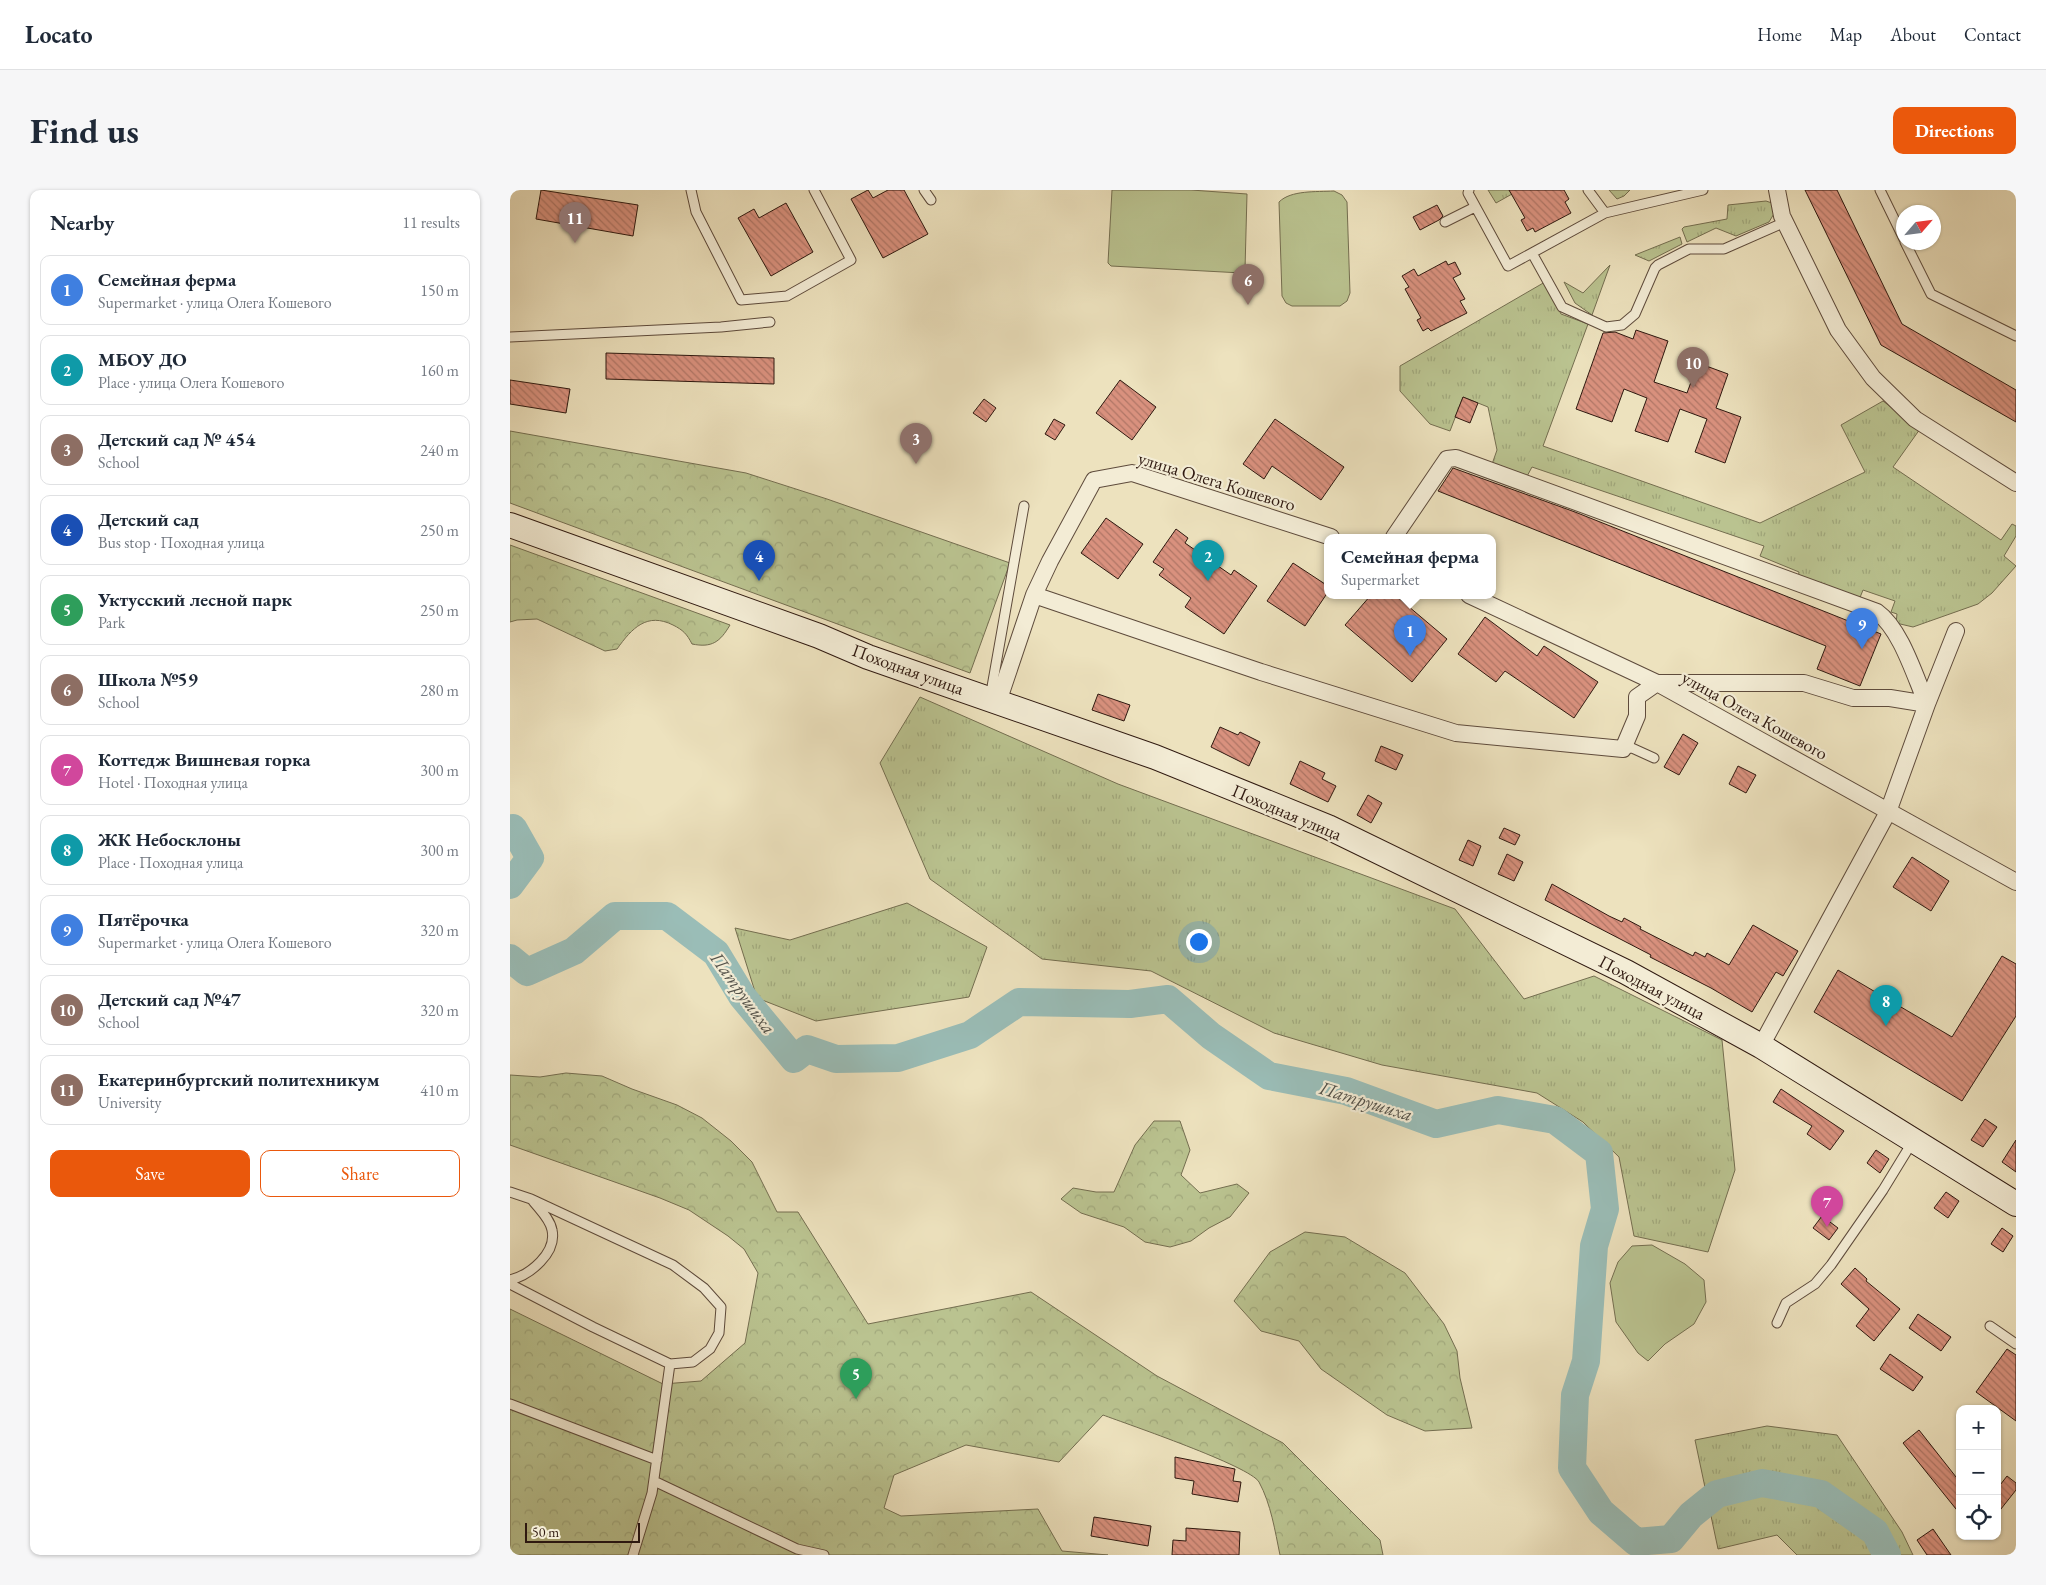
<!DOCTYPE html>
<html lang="en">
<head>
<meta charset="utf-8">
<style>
  :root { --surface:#fff; --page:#f6f6f7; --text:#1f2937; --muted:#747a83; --line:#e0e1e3; --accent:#ea580c }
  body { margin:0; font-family:"EB Garamond",serif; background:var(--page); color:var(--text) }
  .controls { position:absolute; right:15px; bottom:15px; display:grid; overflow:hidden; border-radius:10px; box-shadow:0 1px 4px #0004 }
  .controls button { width:45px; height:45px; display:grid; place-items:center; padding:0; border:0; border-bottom:1px solid var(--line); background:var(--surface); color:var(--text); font:25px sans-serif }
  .compass { position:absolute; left:1386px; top:15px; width:45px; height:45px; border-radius:50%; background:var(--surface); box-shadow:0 1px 4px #0004; rotate:62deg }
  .scale { position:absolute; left:15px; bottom:12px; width:115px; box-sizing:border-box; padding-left:5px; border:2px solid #2f1910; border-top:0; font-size:14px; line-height:18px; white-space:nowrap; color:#2f1910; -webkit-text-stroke:4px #f3ecd5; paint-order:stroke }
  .you { position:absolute; left:688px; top:751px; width:18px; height:18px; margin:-12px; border:4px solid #fff; border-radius:50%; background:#1a73e8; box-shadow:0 0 0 8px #1a73e833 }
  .badge { display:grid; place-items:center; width:32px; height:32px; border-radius:50%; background:var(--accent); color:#fff; font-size:16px; font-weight:700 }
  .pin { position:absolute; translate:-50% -41px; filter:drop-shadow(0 1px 2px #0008) }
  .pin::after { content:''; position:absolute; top:26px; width:18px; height:15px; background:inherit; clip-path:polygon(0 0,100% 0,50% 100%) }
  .popup { position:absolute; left:814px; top:344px; width:172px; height:65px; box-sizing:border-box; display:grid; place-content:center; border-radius:10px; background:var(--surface); filter:drop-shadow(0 1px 4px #0005); font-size:16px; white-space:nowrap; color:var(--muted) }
  .popup b { font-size:19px; color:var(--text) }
  .popup::after { content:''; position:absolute; left:50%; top:100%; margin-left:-10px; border:10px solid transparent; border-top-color:var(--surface) }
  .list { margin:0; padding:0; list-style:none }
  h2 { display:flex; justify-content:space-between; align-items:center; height:65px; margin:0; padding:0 20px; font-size:21px }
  h2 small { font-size:16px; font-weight:400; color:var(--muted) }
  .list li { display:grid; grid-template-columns:32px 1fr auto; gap:15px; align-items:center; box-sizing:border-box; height:70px; margin:0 10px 10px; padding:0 10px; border:1px solid var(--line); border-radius:10px }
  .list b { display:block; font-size:19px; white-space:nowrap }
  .list p { margin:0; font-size:16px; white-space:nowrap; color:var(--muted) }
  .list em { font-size:16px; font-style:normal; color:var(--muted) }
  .actions { display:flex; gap:10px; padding:15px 20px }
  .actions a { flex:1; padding:11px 0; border:1px solid var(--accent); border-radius:10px; text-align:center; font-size:18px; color:var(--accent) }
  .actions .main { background:var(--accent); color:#fff }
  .icon { flex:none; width:28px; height:28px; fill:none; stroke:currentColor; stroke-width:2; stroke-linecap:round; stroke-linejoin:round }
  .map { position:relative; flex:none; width:1506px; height:1365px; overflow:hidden; border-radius:10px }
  header { display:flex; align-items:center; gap:30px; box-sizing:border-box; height:70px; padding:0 25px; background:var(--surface); border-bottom:1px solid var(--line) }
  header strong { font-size:24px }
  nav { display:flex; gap:28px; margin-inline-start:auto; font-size:18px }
  .intro { display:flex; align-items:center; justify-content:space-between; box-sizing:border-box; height:120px; padding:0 30px }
  h1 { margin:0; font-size:35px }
  .button { padding:12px 22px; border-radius:10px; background:var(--accent); color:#fff; font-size:18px; font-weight:700 }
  main { display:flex; gap:30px; padding:0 30px }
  aside { flex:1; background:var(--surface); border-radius:10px; box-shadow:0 1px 4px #0004 }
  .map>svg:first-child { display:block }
  .grass { fill:url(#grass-tufts); stroke:#746e50 }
  .forest { fill:url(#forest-crowns); stroke:#746e50 }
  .pitch { fill:#bac390; stroke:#746e50 }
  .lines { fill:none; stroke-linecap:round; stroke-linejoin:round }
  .river { stroke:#9abdb7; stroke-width:28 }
  .building { fill:url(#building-back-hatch); stroke:#2f1910 }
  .lane-casing { stroke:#5e4b3c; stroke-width:11 }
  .street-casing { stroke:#5e4b3c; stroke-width:18 }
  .secondary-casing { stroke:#2f1910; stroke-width:26 }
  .lane { stroke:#f3ecd5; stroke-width:9 }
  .street { stroke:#f3ecd5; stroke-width:16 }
  .secondary { stroke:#f3ecd5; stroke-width:24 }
  .labels { text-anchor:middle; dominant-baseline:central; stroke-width:4.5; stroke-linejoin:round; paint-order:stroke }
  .street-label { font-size:18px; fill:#2f1910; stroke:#f3ecd5 }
  .water-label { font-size:19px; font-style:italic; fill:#54524a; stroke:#f3ecd5 }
</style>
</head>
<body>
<header>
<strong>Locato</strong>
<nav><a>Home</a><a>Map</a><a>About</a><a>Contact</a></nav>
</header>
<div class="intro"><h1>Find us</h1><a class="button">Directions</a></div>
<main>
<aside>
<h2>Nearby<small>11 results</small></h2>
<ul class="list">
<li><span class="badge" style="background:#3f7fe0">1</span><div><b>Семейная ферма</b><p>Supermarket · улица Олега Кошевого</p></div><em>150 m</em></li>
<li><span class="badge" style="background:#0f9aa8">2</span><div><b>МБОУ ДО</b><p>Place · улица Олега Кошевого</p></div><em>160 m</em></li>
<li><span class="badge" style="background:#8d6e63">3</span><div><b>Детский сад № 454</b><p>School</p></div><em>240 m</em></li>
<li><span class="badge" style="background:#1a4fb4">4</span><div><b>Детский сад</b><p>Bus stop · Походная улица</p></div><em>250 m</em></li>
<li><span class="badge" style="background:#2e9e5b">5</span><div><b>Уктусский лесной парк</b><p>Park</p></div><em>250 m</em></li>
<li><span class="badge" style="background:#8d6e63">6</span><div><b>Школа №59</b><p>School</p></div><em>280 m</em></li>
<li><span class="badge" style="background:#d1479c">7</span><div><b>Коттедж Вишневая горка</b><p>Hotel · Походная улица</p></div><em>300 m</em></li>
<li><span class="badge" style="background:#0f9aa8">8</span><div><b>ЖК Небосклоны</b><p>Place · Походная улица</p></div><em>300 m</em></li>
<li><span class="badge" style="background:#3f7fe0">9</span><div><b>Пятёрочка</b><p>Supermarket · улица Олега Кошевого</p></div><em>320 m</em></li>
<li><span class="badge" style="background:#8d6e63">10</span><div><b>Детский сад №47</b><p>School</p></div><em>320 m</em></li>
<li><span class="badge" style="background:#8d6e63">11</span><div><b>Екатеринбургский политехникум</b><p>University</p></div><em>410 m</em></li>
</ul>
<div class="actions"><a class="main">Save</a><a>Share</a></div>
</aside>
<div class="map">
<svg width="1506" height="1365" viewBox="0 0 1506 1365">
  <defs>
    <pattern id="grass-tufts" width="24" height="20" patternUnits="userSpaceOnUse" patternTransform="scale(1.25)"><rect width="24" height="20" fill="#bac390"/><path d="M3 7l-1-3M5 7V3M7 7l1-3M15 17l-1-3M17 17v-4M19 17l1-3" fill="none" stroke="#a0a77b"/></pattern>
    <pattern id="forest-crowns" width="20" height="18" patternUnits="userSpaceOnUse" patternTransform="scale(1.25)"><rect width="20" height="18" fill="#bac390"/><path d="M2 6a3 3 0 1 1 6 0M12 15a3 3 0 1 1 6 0" fill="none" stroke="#a0a77b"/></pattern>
    <pattern id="building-back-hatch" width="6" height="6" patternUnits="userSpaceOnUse" patternTransform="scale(1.25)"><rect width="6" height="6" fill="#d9917e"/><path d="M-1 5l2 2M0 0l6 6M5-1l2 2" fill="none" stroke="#b07666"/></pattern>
  </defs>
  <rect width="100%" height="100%" fill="#ede2be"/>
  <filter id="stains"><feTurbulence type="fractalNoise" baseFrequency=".004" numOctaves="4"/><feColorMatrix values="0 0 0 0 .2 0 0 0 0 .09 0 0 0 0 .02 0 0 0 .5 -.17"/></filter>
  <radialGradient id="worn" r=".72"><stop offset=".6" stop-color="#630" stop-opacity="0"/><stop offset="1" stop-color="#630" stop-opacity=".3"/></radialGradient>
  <path class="grass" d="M 978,0 L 999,0 L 1002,4 L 986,13 Z
    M 1099,0 L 1120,0 L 1114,6 L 1107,9 Z
    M 1256,11 L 1262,13 L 1265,22 L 1259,32 L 1226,46 L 1206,38 L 1177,52 L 1172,39 L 1174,37 L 1217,29 L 1218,15 Z
    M 1170,47 L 1172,54 L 1139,71 L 1125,65 Z
    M 1100,75 L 1082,125 L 1065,113 L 1054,92 L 1073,103 Z
    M 1035,92 L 1051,124 L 1078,134 L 1033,256 L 1250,333 L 1355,282 L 1331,235 L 1373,211 L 1410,239 L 1383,277 L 1491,350 L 1502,334 L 1506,336 L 1506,346 L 1494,366 L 1506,376 L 1482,403 L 1468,414 L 1403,437 L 1386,433 L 1387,424 L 1381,422 L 1385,411 L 1353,400 L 1349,410 L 1288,388 L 1289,382 L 1250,366 L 1254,356 L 1022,277 L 1015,290 L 981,277 L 987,260 L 978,217 L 953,207 L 940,241 L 920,234 L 890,201 L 890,176 Z
    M 410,507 L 608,594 L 945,719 L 1014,809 L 1084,786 L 1212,850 L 1225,980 L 1198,1062 L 1124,1046 L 1109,967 L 1073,932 L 1027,903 L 872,875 L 764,843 L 641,781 L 532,769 L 420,689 L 370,573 Z
    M 397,713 L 477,757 L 459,807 L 306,831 L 247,808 L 225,738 L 280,750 Z
    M 1257,1236 L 1327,1245 L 1392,1342 L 1403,1365 L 1287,1365 L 1267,1345 L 1208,1359 L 1185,1250 Z"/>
  <path class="forest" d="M 0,241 L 236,283 L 317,309 L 500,373 L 460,483 L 0,313 Z
    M 0,355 L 220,435 C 210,452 202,458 182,454 C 177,444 173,440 163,435 C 137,422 122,438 107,459 L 95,461 L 27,429 L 7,430 L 0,432 Z
    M 56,883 L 92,886 L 122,899 L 167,915 L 192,928 L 221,951 L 242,972 L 267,1022 L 288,1022 L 358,1134 L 521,1102 L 647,1186 L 773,1253 L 870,1350 L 873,1365 L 770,1365 C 765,1341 761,1314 749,1292 C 740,1276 617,1234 593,1225 L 549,1272 L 456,1255 L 384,1285 L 374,1318 L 391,1326 L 528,1319 L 552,1361 L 598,1365 L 0,1365 L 0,1119 L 153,1194 L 191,1191 L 235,1153 L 248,1083 L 234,1059 L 218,1046 L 179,1020 L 150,1008 L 0,955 L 0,885 L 30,887 Z
    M 644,931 L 670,931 L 680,960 L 671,985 L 690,1003 L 727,994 L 739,1003 L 720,1027 L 699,1038 L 681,1051 L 660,1057 L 635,1052 L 614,1037 L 571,1023 L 551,1009 L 563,998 L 586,1002 L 604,1002 L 625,955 Z
    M 795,1042 L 835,1047 L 895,1083 L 934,1134 L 947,1161 L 950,1188 L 962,1238 L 915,1241 L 877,1225 L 811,1179 L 789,1151 L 751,1141 L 724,1111 L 760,1062 Z"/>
  <path class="pitch" d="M 602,0 L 681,0 L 737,4 L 735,80 L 732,83 L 601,76 L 598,73 Z
    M 824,1 L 832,5 L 837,12 L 840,103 L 837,111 L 830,116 L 782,116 L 776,113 L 772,106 L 769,12 C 781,0 806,2 824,1 Z
    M 1142,1055 L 1175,1074 L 1194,1090 L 1196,1112 L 1184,1134 L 1155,1154 L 1138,1171 L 1128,1163 L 1106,1132 L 1100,1093 L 1108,1072 L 1122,1056 Z"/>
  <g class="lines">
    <path class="river" d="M 0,639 L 3,638 L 20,668 L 0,695
      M 0,768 L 17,782 L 64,761 L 105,726 L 157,726 L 206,763 L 232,806 L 284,869 L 297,859 L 326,869 L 388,868 L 460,845 L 509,812 L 620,814 L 658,809 L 701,846 L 759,886 L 836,901 L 926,934 L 988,920 L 1045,930 L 1089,963 L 1095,1019 L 1084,1056 L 1076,1171 L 1065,1205 L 1062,1278 L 1091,1322 L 1126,1352 L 1161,1349 L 1181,1325 L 1207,1304 L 1252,1293 L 1311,1304 L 1365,1342 L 1377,1365"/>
  </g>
  <path class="building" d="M 31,0 L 128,15 L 123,46 L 26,29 Z
    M 358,0 L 363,8 L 378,0 L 394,0 L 418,44 L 373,68 L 341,9 Z
    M 999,0 L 1054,0 L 1059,9 L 1055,12 L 1061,23 L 1025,42 L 1023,38 L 1017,41 L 1011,30 L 1015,28 Z
    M 1295,0 L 1327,0 L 1392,134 L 1506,200 L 1506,232 L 1371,155 Z
    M 276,13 L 303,62 L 261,86 L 228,28 L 244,19 L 249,28 Z
    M 927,15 L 933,26 L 929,30 L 910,40 L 903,27 Z
    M 936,71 L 938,75 L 945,72 L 951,84 L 943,88 L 955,109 L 950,111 L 957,123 L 921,141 L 918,138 L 913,141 L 907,130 L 911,128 L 895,99 L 899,97 L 892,86 L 904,79 L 908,86 Z
    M 1126,140 L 1158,151 L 1144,192 L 1177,203 L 1188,173 L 1218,184 L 1206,218 L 1231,227 L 1215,273 L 1185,262 L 1197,229 L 1170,219 L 1158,252 L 1125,241 L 1137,208 L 1114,199 L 1102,232 L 1066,219 L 1093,143 L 1105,142 L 1123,149 Z
    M 96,163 L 264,168 L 264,194 L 96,189 Z
    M 0,190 L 60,199 L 56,223 L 0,214 Z
    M 610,190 L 646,217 L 622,250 L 586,223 Z
    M 953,207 L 968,213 L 960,233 L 945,227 Z
    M 474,209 L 486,218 L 476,232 L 463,223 Z
    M 544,229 L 555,235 L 545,250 L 535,244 Z
    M 765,229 L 834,277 L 811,310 L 762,276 L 754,289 L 733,274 Z
    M 943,278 L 1065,322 L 1371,444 L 1350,496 L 1307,479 L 1316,456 L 928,301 Z
    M 596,328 L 633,354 L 608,389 L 571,363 Z
    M 666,339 L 678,348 L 675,353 L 721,385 L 724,380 L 747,396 L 714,444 L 675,417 L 681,408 L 649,385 L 654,379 L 643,372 Z
    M 783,373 L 818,396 L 818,402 L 795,436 L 757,411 Z
    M 861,405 L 885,405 L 937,449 L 902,492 L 835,435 Z
    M 975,427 L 1027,466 L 1034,456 L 1088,492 L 1064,528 L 995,481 L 986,492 L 948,464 Z
    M 588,504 L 620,515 L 614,531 L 582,520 Z
    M 710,537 L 728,545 L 730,542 L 750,552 L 739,576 L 701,557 Z
    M 1173,544 L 1188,553 L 1169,585 L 1154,577 Z
    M 871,556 L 893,565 L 886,580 L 865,571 Z
    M 790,571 L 815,583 L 812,589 L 826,596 L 818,612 L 780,594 Z
    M 1228,576 L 1246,585 L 1236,603 L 1219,594 Z
    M 858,605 L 872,613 L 861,633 L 847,625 Z
    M 994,638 L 1010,645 L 1005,655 L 989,648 Z
    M 958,650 L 971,656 L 963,676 L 949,670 Z
    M 997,664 L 1013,672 L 1004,691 L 988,684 Z
    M 1402,667 L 1439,691 L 1421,721 L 1383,697 Z
    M 1042,694 L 1099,726 L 1112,732 L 1114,728 L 1131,737 L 1130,739 L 1175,762 L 1183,766 L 1185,762 L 1195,767 L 1197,763 L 1219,775 L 1243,735 L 1288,761 L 1273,786 L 1266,782 L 1242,822 L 1201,798 L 1140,767 L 1141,765 L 1035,710 Z
    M 1492,766 L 1506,774 L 1506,826 L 1452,911 L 1304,822 L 1328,780 L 1442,847 Z
    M 1271,899 L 1334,941 L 1320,960 L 1297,944 L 1302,936 L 1263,912 Z
    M 1475,929 L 1487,937 L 1473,957 L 1461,950 Z
    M 1506,950 L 1506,982 L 1492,972 Z
    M 1366,960 L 1379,969 L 1370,983 L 1357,973 Z
    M 1436,1002 L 1449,1011 L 1438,1028 L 1424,1018 Z
    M 1312,1026 L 1328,1038 L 1319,1050 L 1303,1038 Z
    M 1492,1038 L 1503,1046 L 1493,1062 L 1481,1054 Z
    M 1345,1078 L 1357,1089 L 1356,1091 L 1390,1119 L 1364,1151 L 1346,1136 L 1359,1119 L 1331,1094 Z
    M 1408,1124 L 1441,1147 L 1431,1161 L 1399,1138 Z
    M 1497,1159 L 1506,1165 L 1506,1231 L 1466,1202 Z
    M 1380,1164 L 1413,1187 L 1403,1201 L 1370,1179 Z
    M 1409,1240 L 1450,1292 L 1450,1324 L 1393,1253 Z
    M 665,1267 L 725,1279 L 723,1291 L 731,1292 L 728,1312 L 682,1304 L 684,1291 L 665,1288 Z
    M 1497,1286 L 1506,1293 L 1506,1300 L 1487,1324 L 1487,1299 Z
    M 584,1327 L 641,1336 L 638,1356 L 581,1346 Z
    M 676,1338 L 730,1342 L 729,1365 L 662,1365 L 663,1350 L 676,1351 Z
    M 1423,1339 L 1441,1365 L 1417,1365 L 1407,1350 Z"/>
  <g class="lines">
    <defs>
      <path id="lane" d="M 181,0 L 186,22 L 231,110 L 277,106 L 341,70 L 304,0
        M 414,0 L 421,10
        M 959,0 L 958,3 L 998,76 L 1095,23
        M 1078,0 L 1095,23 L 1193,0
        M 1370,0 L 1394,49
        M 935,32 L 965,17
        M 1395,52 L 1421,104 L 1506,146
        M 1022,63 L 1052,117 L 1096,137 L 1112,135 L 1125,124 L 1145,78 L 1148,75 L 1179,59 L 1214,59 L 1275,32
        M 0,147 L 211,137 L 260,132
        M 480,508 L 514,316
        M 1113,559 L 1122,558 L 1144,568
        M 0,1002 L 21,1009 L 163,1075 L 194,1098 L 211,1117 L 209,1143 L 200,1159 L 183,1172 L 160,1174 L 83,1137 L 0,1094
        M 0,1090 C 20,1085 47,1063 42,1040 C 40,1029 30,1020 23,1011
        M 1267,1133 L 1276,1113 L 1305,1094 L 1321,1075 L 1373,1000 L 1403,951
        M 1480,1136 L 1506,1154
        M 0,1214 L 147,1270
        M 144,1291 L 287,1359 L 314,1365
        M 123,1365 L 142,1303 L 160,1174"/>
      <path id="street" d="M 1267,0 L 1272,26 L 1328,140 L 1363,188 L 1405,229 L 1506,293
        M 884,347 L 937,269 L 946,268 L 1367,422 C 1391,439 1405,487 1417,514
        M 524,405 L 751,482 L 946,543 L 1113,559 L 1127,526 L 1127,507 L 1147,493 L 1294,493 L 1343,508 L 1380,508 L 1417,514
        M 959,405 L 1147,493 L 1506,692
        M 488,512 L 524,405 L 540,371 L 584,290 L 622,283 L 821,347
        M 1251,856 L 1378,622 L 1417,514 L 1446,441"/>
      <path id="secondary" d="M 0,335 L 309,446 L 358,467 L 645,567 L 818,637 L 1116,782 L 1251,856 L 1506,1014"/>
    </defs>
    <use href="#lane" class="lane-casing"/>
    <use href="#street" class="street-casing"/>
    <use href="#secondary" class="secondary-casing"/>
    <use href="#lane" class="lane"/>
    <use href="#street" class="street"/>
    <use href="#secondary" class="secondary"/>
  </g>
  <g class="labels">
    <g class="street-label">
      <text transform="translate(707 291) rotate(17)">улица Олега Кошевого</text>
      <text transform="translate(398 479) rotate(20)">Походная улица</text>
      <text transform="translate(1245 525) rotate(29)">улица Олега Кошевого</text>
      <text transform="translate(777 622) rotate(23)">Походная улица</text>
      <text transform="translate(1142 797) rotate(28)">Походная улица</text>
    </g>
    <g class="water-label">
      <text transform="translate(233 803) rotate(54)">Патрушиха</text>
      <text transform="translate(856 911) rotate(17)">Патрушиха</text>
    </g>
  </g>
  <rect width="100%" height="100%" filter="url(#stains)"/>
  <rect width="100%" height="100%" fill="url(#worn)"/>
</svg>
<div class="controls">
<button>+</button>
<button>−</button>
<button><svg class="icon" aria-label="locate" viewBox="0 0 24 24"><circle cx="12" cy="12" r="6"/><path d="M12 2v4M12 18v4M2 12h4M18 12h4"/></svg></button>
</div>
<svg class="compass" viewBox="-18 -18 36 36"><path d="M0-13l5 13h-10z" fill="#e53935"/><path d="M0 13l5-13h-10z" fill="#747a83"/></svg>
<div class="scale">50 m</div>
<div class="you"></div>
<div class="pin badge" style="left:900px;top:466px;background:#3f7fe0">1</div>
<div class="popup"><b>Семейная ферма</b>Supermarket</div>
<div class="pin badge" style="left:698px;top:391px;background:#0f9aa8">2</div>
<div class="pin badge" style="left:406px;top:274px;background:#8d6e63">3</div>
<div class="pin badge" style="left:249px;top:391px;background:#1a4fb4">4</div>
<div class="pin badge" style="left:346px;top:1209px;background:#2e9e5b">5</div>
<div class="pin badge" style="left:738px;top:115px;background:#8d6e63">6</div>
<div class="pin badge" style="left:1317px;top:1037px;background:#d1479c">7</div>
<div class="pin badge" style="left:1376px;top:836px;background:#0f9aa8">8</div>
<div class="pin badge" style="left:1352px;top:459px;background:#3f7fe0">9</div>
<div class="pin badge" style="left:1183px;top:198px;background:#8d6e63">10</div>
<div class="pin badge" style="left:65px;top:53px;background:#8d6e63">11</div>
</div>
</main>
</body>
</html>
